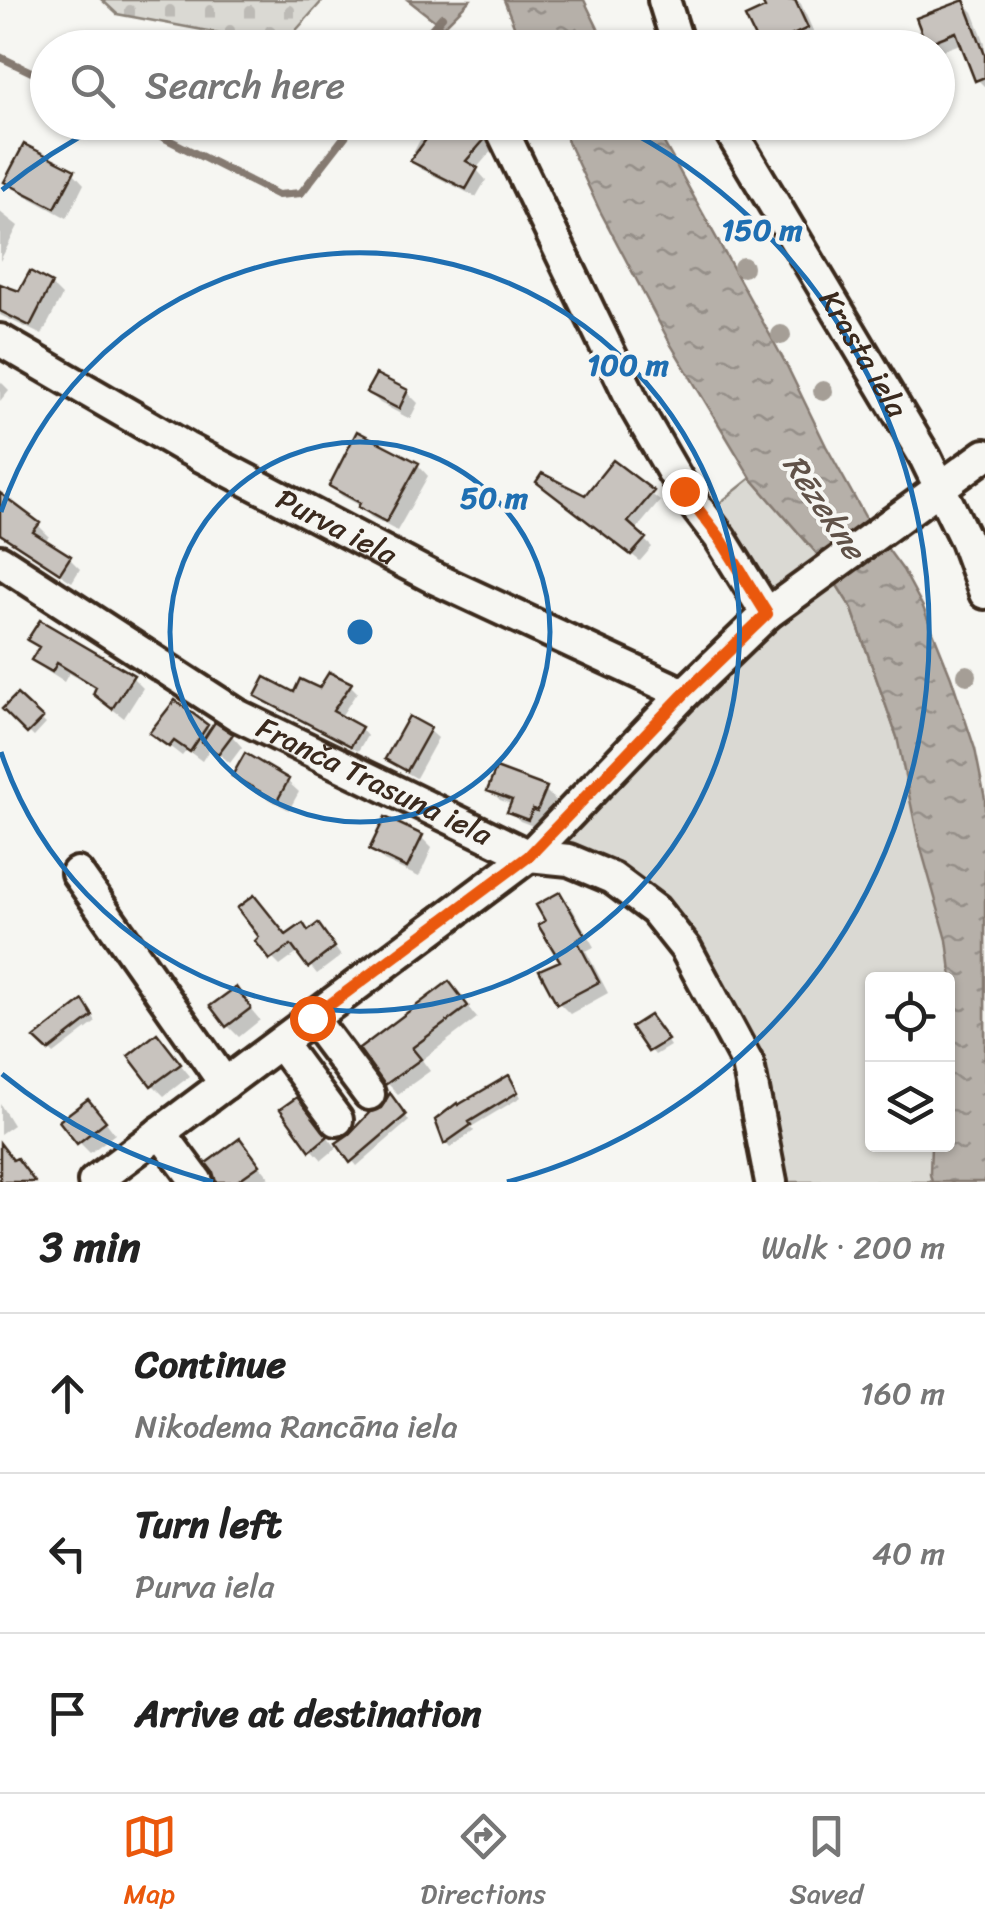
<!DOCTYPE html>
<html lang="en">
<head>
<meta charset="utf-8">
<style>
  :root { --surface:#fff; --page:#f2f2f2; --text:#222; --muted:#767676; --line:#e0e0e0; --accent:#ea580c }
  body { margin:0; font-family:Sriracha,sans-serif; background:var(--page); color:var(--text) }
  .controls { position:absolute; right:30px; bottom:30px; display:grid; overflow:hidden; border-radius:10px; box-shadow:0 2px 8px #0004 }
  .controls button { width:90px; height:90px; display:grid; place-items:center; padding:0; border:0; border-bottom:2px solid var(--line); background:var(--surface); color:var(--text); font:50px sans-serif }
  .stop { position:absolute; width:30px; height:30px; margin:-22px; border:8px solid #ea580c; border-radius:50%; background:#fff }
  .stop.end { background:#ea580c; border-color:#fff; box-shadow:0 2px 10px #0008 }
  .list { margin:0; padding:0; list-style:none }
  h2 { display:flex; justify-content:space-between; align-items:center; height:130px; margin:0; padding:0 40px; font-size:42px }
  h2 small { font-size:32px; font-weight:400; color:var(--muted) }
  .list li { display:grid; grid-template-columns:65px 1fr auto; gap:30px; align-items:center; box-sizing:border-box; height:160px; padding:0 40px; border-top:2px solid var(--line) }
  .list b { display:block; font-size:38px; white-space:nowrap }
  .list p { margin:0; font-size:32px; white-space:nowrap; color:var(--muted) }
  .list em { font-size:32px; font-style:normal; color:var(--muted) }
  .icon { flex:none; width:55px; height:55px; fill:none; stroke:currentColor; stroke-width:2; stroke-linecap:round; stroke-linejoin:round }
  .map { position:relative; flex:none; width:985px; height:1182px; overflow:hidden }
  .search { position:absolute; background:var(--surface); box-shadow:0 2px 8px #0004; left:30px; right:30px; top:30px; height:110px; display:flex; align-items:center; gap:25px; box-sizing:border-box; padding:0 35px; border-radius:55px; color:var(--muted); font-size:38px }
  .sheet { height:610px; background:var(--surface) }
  nav { display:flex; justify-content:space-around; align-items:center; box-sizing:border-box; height:140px; border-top:2px solid var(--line); background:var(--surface); font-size:28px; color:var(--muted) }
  nav a { display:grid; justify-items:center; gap:5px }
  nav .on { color:var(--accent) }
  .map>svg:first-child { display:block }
  .grass { fill:#dad9d3; stroke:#8a8278; stroke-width:2.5; fill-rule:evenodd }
  .cemetery { fill:url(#cemetery-stones); stroke:#8a8278; stroke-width:2.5 }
  .water { fill:url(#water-ripples); stroke:#857a71; stroke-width:2.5 }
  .shadow { fill:#0003 }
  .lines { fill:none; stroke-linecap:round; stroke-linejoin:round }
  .stream { stroke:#857a71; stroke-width:8 }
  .building { fill:#c8c3be; stroke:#3b2a1e; stroke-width:2.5 }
  .minor-casing { stroke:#3b2a1e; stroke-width:38 }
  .minor { stroke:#f6f6f2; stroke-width:30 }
  .tree { fill:#a59e96 }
  .route { stroke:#ea580c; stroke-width:12 }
  .ring { fill:none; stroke:#1f6fb2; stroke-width:5 }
  .labels { text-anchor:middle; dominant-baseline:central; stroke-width:8; stroke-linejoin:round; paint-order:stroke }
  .street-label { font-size:30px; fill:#3b2a1e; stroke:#f6f6f2 }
  .water-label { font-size:32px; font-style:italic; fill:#605248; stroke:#f6f6f2 }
  .centre { fill:#1f6fb2; stroke:#f6f6f2; stroke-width:5 }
  .ring-label { font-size:30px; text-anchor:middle; font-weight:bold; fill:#1f6fb2; stroke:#f6f6f2; stroke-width:8; stroke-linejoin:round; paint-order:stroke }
</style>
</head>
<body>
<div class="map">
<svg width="985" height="1182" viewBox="0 0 985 1182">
  <defs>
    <pattern id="cemetery-stones" width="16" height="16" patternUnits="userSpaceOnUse" patternTransform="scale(2.5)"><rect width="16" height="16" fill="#dad9d3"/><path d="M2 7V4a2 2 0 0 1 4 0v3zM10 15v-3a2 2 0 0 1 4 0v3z" fill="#bcbab5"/></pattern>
    <pattern id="water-ripples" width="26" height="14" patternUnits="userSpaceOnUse" patternTransform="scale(2.5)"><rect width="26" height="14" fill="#b6b0a9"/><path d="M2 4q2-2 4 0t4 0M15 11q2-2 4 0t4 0" fill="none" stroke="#958f89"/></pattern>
  </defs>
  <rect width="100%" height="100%" fill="#f6f6f2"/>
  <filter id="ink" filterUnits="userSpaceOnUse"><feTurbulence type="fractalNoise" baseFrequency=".01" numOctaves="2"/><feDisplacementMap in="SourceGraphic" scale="20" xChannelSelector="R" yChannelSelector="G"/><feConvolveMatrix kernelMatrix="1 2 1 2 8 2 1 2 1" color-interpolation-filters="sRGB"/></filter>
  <g filter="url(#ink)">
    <path class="grass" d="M 751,478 L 818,555 L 852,609 L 897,737 L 985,919 L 985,1182 L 789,1182 L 755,1040 L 631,892 L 529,856 L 775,599 L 711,510 ZM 872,979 L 948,979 L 948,1144 L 872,1144 Z"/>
    <path class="cemetery" d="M 102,0 L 323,0 L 283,45 L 117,14 Z"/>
    <path class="water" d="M 408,0 L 470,0 L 443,27 Z
      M 504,0 L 584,0 L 607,47 L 536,47 L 515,28 Z
      M 559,123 L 653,123 L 787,366 L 826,446 L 868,522 L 903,570 L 923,607 L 951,677 L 975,749 L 985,799 L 985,1182 L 932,1182 L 930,1174 L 931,1145 L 948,1144 L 948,1063 L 954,995 L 947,940 L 918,838 L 897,737 L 852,609 L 818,555 L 751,478 L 671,345 L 599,209 Z"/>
    <path class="shadow" d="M 775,0 L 797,0 L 801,4 L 821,48 L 762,48 L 769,9 Z
      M 963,2 L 973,12 L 985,43 L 985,87 L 978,80 L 963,43 L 938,52 L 938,48 L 933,48 L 929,43 Z
      M 401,122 L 484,122 L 489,128 L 489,141 L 493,149 L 476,169 L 486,180 L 476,197 L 419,168 L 410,159 L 421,138 Z
      M 73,172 L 84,184 L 67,218 L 19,192 L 8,181 Z
      M 0,212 L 18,226 L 0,261 Z
      M 0,282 L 21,293 L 51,285 L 62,296 L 42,335 L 0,315 Z
      M 0,381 L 9,390 L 0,401 Z
      M 369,392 L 407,392 L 418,403 L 410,419 L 380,403 Z
      M 613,463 L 660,501 L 635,531 L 652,547 L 640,561 L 547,489 L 586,498 Z
      M 418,465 L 428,476 L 397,531 L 371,517 L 359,505 L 342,496 L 332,486 Z
      M 2,498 L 38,525 L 49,536 L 44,542 L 69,558 L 80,569 L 72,582 L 0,535 L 0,502 Z
      M 30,640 L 132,677 L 143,688 L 124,718 L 107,705 L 98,690 L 69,673 L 64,682 L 45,670 L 34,659 L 40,650 Z
      M 350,685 L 357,692 L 340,718 L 361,729 L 367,736 L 358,751 L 265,702 L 258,696 L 295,695 Z
      M 17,697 L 46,724 L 34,737 L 5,709 Z
      M 215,726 L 232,736 L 242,747 L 230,763 L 211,747 L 202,761 L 187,750 L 182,756 L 152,733 L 206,727 L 212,732 Z
      M 429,730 L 438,738 L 416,778 L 397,767 L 388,758 Z
      M 235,776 L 287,781 L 299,792 L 289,810 L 246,787 Z
      M 490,790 L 545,790 L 555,800 L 548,819 L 543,817 L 538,828 L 520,821 L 510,811 L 513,805 L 500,800 Z
      M 421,837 L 432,848 L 419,877 L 384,861 L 372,850 Z
      M 560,895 L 571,906 L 594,947 L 586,951 L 608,993 L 570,1014 L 559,1003 L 564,962 L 548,922 Z
      M 309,933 L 325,934 L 341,956 L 317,974 L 299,952 L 280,966 L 272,958 L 262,937 L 286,938 Z
      M 449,984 L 477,1018 L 422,1060 L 430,1071 L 398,1094 L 387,1083 Z
      M 235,990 L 260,1020 L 239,1037 L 228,1026 Z
      M 87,1008 L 96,1022 L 54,1054 L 38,1038 Z
      M 655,1023 L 670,1046 L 655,1055 L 634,1028 Z
      M 157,1036 L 190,1076 L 164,1096 L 153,1085 Z
      M 513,1083 L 521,1097 L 471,1127 L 474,1131 L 450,1148 L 446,1143 L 438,1121 Z
      M 395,1101 L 409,1121 L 357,1166 L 340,1145 L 322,1160 L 312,1149 L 307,1111 L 335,1146 Z
      M 0,1104 L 13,1125 L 0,1134 Z
      M 99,1113 L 115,1134 L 90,1153 L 79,1142 Z
      M 240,1141 L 269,1177 L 262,1182 L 218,1182 Z"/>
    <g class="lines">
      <path class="stream" d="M 422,40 L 442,17
        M 0,57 L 48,80
        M 133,122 L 278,195 L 301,193 L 356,122"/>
    </g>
    <path class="building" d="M 761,0 L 795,0 L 808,28 L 765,48 L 760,48 L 745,17 L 765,8 Z
      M 964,0 L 985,55 L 985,77 L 975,81 L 956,32 L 926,44 L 916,18 Z
      M 439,122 L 477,122 L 480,125 L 485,139 L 466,161 L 478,168 L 466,189 L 410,161 Z
      M 24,144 L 75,170 L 55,208 L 4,182 Z
      M 30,271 L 52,283 L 30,326 L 0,311 L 0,284 L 19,291 Z
      M 376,374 L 408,390 L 399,409 L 366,392 Z
      M 357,431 L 419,463 L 386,522 L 358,507 L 360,503 L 329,486 Z
      M 613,460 L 654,491 L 628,522 L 646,538 L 631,555 L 536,482 L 542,473 L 585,495 Z
      M 0,493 L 40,523 L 33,532 L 71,556 L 60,573 L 0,534 Z
      M 40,620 L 134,675 L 112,709 L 93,694 L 96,687 L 57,663 L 52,672 L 31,660 L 39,647 L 27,640 Z
      M 329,672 L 352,683 L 333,711 L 362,727 L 351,746 L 255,696 L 265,677 L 294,692 L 300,679 L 319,688 Z
      M 17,694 L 43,718 L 27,734 L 2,709 Z
      M 175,700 L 208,725 L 190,752 L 174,741 L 169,747 L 149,733 Z
      M 409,716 L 431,728 L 407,771 L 385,759 Z
      M 215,722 L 233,734 L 218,754 L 202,742 Z
      M 245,753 L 289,779 L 277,801 L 232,776 Z
      M 496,768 L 547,787 L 537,811 L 533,809 L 528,820 L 507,812 L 512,800 L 487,791 Z
      M 385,817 L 423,835 L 407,868 L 369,850 Z
      M 560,892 L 585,935 L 577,940 L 599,982 L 557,1004 L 539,970 L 560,961 L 538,925 L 545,921 L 536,905 Z
      M 254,895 L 286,935 L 303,923 L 308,931 L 318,923 L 335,947 L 308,968 L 291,945 L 270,960 L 255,941 L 259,937 L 237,908 Z
      M 449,981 L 468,1006 L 412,1048 L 421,1059 L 385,1085 L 359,1049 Z
      M 236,987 L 251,1008 L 226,1027 L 210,1006 Z
      M 83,1000 L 93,1016 L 48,1051 L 34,1038 Z
      M 650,1015 L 668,1040 L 648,1052 L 631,1027 Z
      M 157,1033 L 181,1064 L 151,1086 L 128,1056 Z
      M 509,1075 L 518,1092 L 469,1122 L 471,1125 L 444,1144 L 435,1120 L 457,1103 L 458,1105 Z
      M 390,1093 L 406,1115 L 350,1163 L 336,1143 L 349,1134 L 370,1112 L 381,1108 Z
      M 297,1097 L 328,1136 L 310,1151 L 280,1109 Z
      M 88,1099 L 106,1121 L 77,1144 L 59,1121 Z
      M 240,1138 L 260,1165 L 236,1182 L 216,1182 L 213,1172 L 206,1163 Z
      M 0,1143 L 13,1160 L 17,1158 L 35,1182 L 0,1182 Z"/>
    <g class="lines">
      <defs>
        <g id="minor">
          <path d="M 664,0 L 679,48"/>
          <path d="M 416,47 L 416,48"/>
          <path d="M 498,122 L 636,408 L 684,491 L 720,538 L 767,614"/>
          <path id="s1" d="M 725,122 L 925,457 L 966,541 L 985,593"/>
          <path id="s2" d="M 0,340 L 186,448 L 434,578 L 684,694"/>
          <path id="s3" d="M 0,561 L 239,716 L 529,856 L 569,860 L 612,878 L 655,910 L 686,949 L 748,1064 L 771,1182"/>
          <path d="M 77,873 L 225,1084"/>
          <path d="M 312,1018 L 369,1094"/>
          <path d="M 280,1043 L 337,1120"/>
          <path d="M 160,1132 L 197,1182"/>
          <path d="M 94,1182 L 529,856 L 684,694 L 767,614 L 985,455"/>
        </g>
      </defs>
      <use href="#minor" class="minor-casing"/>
      <use href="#minor" class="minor"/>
    </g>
    <g class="tree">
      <circle cx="743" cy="267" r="10"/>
      <circle cx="781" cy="335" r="10"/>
      <circle cx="823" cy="391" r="10"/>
      <circle cx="967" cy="675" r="10"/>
    </g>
  </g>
  <g class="lines" filter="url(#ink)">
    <path class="route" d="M 312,1018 L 529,856 L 684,694 L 767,614 L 720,538 L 684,491"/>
  </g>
  <g class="ring">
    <circle cx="360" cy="632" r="190"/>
    <path d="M1 512A379 379 0 1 1 1 752"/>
    <path d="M213 1182A569 569 0 0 1 2 1074M2 190A569 569 0 0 1 106 123M614 123A569 569 0 0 1 507 1182"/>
  </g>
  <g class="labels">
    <g class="street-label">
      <text stroke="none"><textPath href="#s1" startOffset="270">Krasta iela</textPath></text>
      <text stroke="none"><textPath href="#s2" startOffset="385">Purva iela</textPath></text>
      <text stroke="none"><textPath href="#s3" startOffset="435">Franča Trasuna iela</textPath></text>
    </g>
    <g class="water-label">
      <text transform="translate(824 507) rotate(56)">Rēzekne</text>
    </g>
  </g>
  <circle cx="360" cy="632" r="15" class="centre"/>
  <g class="ring-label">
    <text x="762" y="240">150 m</text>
    <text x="628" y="375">100 m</text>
    <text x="494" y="508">50 m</text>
  </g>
</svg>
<div class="controls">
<button><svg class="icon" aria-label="locate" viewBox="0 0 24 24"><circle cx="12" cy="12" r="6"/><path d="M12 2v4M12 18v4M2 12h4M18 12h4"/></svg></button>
<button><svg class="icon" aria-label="layers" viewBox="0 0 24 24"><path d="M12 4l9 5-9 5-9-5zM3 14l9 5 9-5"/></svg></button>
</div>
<div class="stop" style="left:312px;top:1018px"></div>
<div class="stop end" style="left:684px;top:491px"></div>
<div class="search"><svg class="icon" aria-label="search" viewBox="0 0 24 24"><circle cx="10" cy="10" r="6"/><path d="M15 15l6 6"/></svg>Search here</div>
</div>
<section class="sheet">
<h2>3 min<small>Walk · 200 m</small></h2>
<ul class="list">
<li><svg class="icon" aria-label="ahead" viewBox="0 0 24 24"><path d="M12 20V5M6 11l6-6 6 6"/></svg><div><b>Continue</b><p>Nikodema Rancāna iela</p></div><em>160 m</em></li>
<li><svg class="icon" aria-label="left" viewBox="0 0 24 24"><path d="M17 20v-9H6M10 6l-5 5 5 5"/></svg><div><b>Turn left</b><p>Purva iela</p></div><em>40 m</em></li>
<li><svg class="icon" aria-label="arrive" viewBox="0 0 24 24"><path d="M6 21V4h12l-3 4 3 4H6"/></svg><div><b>Arrive at destination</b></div></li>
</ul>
</section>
<nav>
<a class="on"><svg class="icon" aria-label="map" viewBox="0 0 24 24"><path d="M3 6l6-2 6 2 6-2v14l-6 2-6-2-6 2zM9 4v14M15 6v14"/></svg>Map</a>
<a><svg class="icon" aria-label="directions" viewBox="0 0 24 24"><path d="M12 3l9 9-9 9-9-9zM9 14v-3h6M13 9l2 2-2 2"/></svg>Directions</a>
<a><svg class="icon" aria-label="saved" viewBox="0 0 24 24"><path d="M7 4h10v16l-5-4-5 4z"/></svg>Saved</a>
</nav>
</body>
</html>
